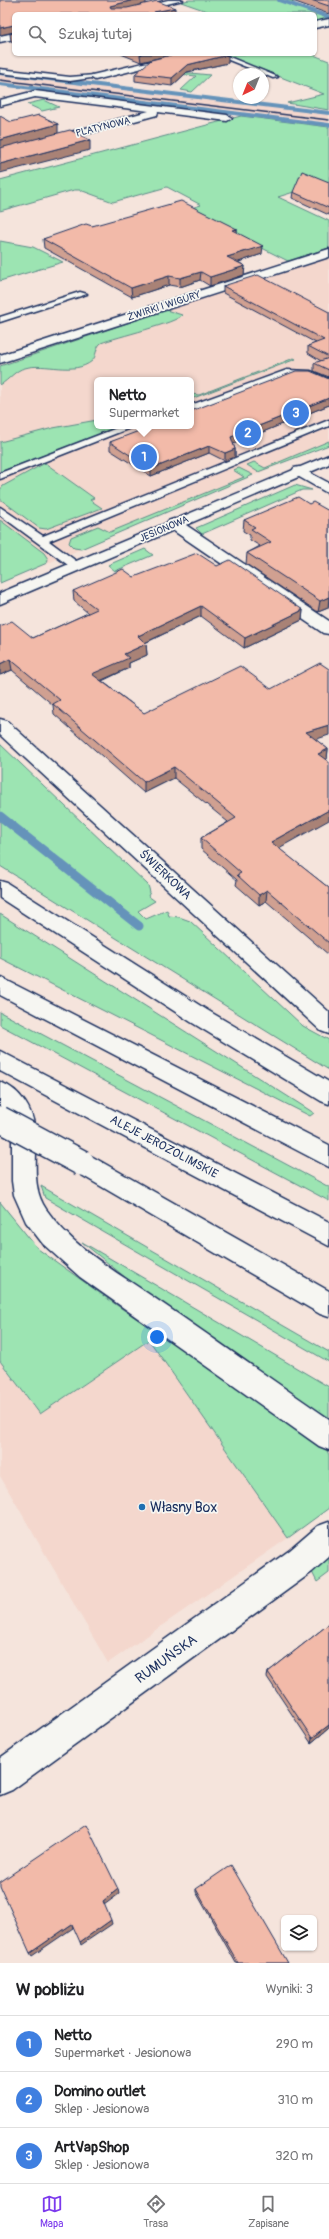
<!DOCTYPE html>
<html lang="pl">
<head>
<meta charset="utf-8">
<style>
  :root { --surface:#fff; --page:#f2f2f2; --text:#202124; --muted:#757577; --line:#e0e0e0; --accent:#7c3aed }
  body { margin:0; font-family:Pangolin,sans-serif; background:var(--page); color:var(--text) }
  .controls { position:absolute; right:12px; bottom:12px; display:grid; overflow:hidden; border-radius:6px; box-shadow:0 1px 3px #0004 }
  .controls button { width:36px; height:36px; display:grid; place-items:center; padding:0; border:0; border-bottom:1px solid var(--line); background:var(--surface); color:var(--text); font:20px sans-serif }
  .compass { position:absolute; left:233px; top:68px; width:36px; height:36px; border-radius:50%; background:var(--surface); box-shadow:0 1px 3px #0004; rotate:223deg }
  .you { position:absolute; left:157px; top:1337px; width:14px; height:14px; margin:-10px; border:3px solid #fff; border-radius:50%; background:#1a73e8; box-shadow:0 0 0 6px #1a73e833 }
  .badge { display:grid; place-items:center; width:26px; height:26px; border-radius:50%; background:var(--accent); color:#fff; font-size:13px; font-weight:700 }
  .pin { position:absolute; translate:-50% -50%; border:2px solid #fff; box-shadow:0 1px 4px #0006 }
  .popup { position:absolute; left:94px; top:377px; width:100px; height:52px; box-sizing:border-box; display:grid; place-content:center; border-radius:6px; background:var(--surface); filter:drop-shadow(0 1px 3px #0005); font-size:13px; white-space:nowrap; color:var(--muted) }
  .popup b { font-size:15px; color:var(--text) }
  .popup::after { content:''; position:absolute; left:50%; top:100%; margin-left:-8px; border:8px solid transparent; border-top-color:var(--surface) }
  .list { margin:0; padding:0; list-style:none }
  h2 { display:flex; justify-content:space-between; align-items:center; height:52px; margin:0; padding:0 16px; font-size:17px }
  h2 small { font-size:13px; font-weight:400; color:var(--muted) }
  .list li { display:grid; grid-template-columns:26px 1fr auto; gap:12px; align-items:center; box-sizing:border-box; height:56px; padding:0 16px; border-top:1px solid var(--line) }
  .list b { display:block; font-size:15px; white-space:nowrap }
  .list p { margin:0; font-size:13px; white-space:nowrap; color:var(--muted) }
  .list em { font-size:13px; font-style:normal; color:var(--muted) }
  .icon { flex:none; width:22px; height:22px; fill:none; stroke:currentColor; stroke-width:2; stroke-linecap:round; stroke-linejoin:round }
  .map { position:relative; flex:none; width:329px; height:1963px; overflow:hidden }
  .search { position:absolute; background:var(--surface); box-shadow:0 1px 3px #0004; left:12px; right:12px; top:12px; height:44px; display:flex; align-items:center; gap:10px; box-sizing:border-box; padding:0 14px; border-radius:6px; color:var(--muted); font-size:15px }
  .sheet { height:220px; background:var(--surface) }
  nav { display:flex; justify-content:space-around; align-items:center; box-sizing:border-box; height:56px; border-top:1px solid var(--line); background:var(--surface); font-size:11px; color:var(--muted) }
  nav a { display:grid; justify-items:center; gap:2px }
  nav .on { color:var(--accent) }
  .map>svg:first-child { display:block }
  .built { fill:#f4d7cd; fill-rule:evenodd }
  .green { fill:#9ce4b2; stroke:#5c8a88 }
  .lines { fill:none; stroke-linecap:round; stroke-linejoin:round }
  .stream-far1 { stroke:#6593ba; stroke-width:4 }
  .stream { stroke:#6593ba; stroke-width:9 }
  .lane-casing { stroke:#1b2f5e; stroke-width:3 }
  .street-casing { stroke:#1b2f5e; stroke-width:3 }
  .secondary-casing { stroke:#1b2f5e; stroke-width:3 }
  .highway-casing { stroke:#1b2f5e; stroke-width:3 }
  .lane { fill:#f6f6f2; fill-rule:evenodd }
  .street { fill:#f6f6f2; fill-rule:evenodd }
  .secondary { fill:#f6f6f2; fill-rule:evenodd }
  .highway { fill:#f6f6f2; fill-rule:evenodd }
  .rail { stroke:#1b2f5e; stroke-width:1.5 }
  .highway-bridge-casing { stroke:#1b2f5e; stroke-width:28; stroke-linecap:butt }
  .highway-bridge { stroke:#f6f6f2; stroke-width:25 }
  .wall { fill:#d0a091; stroke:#1b2f5e }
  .shaded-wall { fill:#a98276; stroke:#1b2f5e }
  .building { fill:#f2baa9; stroke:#1b2f5e }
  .poi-dot { fill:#1f6fb2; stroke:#f6f6f2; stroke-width:1.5 }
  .labels { text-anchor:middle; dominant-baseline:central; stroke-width:3.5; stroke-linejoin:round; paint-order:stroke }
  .far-street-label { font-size:10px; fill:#1b2f5e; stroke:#f6f6f2 }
  .street-label { font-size:12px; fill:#1b2f5e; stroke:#f6f6f2 }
  .near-poi-label { font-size:14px; fill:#1b2f5e; stroke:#f6f6f2; text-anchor:start }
  .near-street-label { font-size:14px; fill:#1b2f5e; stroke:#f6f6f2 }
</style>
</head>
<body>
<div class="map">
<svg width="329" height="1963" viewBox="0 0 329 1963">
  <rect width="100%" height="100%" fill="#f5e4dc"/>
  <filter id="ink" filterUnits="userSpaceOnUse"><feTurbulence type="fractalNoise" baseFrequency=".025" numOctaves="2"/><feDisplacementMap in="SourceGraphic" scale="8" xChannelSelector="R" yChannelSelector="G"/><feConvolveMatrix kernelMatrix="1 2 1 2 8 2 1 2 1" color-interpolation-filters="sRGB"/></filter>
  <g filter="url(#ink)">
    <path class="built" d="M 0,75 L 329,114 L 329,123 L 0,82 Z
      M 329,256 L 329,443 L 32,570 L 0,545 L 0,365 ZM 97,380 L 191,380 L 191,426 L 97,426 Z
      M 149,1340 L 288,1538 L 108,1663 L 0,1476 L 0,1361 L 40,1414 Z"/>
    <path class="green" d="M 189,0 L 301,0 L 290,3 L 329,16 L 329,20 L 315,23 L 315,14 L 215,14 L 181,2 Z
      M 222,54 L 311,54 L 329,61 L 329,110 L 287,103 L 324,94 Z
      M 151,69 L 210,75 L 192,92 L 181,90 L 196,76 L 144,70 Z
      M 44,100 L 59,107 L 42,111 L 27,104 Z
      M 241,116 L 329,127 L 329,181 L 278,197 L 329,221 L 329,248 L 288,261 L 204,219 L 129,227 L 201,205 L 167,187 L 113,202 L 80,190 L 74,190 L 0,211 L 0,180 Z
      M 0,241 L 33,247 L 63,262 L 0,281 Z
      M 166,310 L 182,315 C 177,323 116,337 101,343 C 95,348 97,356 92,361 C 74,376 45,362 25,368 C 15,370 9,380 0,385 L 0,366 Z
      M 294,358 L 296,359 L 191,399 L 191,394 L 199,395 Z
      M 97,420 L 97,426 L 121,426 L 0,472 L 0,442 L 53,428 Z
      M 329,441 L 329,445 L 258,472 L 247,465 L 254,462 L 265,468 Z
      M 45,463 L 94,498 L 90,500 L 102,508 L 46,529 L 39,528 L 0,499 L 0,490 L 3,486 Z
      M 239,468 L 253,475 L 81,549 L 74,548 L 69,543 L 71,537 L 98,526 L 110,532 L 244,477 L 233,470 Z
      M 295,485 L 312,490 L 302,490 L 202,534 L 196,528 Z
      M 0,520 L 44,553 L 48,559 L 47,563 L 0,583 Z
      M 145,549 L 153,555 L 115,571 L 108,565 Z
      M 0,744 L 148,885 L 150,892 L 148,896 L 155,901 L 138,911 L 146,919 L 167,910 L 169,916 L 179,917 L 190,921 L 303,1026 L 329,1040 L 329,1070 L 0,866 Z
      M 0,914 L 314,1113 L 310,1116 L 0,958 Z
      M 0,1012 L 329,1187 L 329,1201 L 0,1025 Z
      M 41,1186 L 329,1352 L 329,1362 L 45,1198 Z
      M 0,1202 L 38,1249 L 118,1306 L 325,1446 L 329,1455 L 329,1508 L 288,1538 L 149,1340 L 40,1414 L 0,1361 Z
      M 82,1242 L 329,1387 L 329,1423 L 153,1300 Z
      M 329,1556 L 329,1573 L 317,1582 L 311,1570 Z"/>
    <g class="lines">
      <path class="stream-far1" d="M 279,0 L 329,17
        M 0,73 L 329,113
        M 0,84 L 329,125"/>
      <path class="stream" d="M 0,816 L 139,926"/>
      <defs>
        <path id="lane" d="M 214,54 L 222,54 L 278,77 L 273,78 Z
          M 0,69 L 70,77 L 95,75 L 98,77 L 70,81 L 0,73 Z
          M 80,292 L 87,294 L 0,322 L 0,317 Z
          M 287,370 L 311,371 L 329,379 L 329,385 L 310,377 L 288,376 L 191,411 L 191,405 Z
          M 329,420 L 329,426 L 49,541 L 80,564 L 80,568 L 72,568 L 0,515 L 0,507 L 43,536 Z
          M 122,426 L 135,426 L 0,479 L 0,473 Z"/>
        <path id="street" d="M 168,0 L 183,0 L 127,14 L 111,14 Z
          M 329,19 L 329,25 L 315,28 L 315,22 Z
          M 14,33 L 14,39 L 0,42 L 0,36 Z
          M 182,54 L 199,54 L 95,80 L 90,77 L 92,75 Z
          M 35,91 L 227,115 L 232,118 L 227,121 L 158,112 L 157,115 L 0,157 L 0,151 L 149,111 L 35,97 L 0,106 L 0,100 Z
          M 329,249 L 329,257 L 0,363 L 0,355 Z
          M 299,467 L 329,483 L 329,494 L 294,474 L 292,471 L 294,468 Z
          M 174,519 L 180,521 L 329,621 L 329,634 L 323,633 L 168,527 L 166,524 L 168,521 Z
          M 0,719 L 7,721 L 329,1012 L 329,1034 L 321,1031 L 0,735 Z
          M 0,1082 C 11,1086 19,1093 25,1102 C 48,1136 24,1177 46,1209 C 73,1248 115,1271 153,1297 C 212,1337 270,1379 329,1419 L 329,1450 L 319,1446 L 80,1277 L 43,1244 L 26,1222 L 14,1195 L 12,1181 L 12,1127 L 9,1117 L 0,1106 Z
          M 329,1522 L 329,1557 L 312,1572 L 12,1790 L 0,1795 L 0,1758 L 290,1550 L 318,1526 Z"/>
        <path id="secondary" d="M 329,455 L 329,464 L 0,604 L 0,593 Z
          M 0,977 L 329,1145 L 329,1167 L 0,995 Z
          M 0,1051 L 329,1222 L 329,1246 L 0,1071 Z"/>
        <path id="highway" d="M 0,881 L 7,883 L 207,1010 L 329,1082 L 329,1104 L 321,1101 L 191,1022 L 0,898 Z
          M 82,1153 L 91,1156 L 329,1291 L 329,1317 L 320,1314 L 73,1170 L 70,1163 L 73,1156 Z"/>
      </defs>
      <use href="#lane" class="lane-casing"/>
      <use href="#street" class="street-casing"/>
      <use href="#secondary" class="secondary-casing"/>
      <use href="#highway" class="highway-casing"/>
      <use href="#lane" class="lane"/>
      <use href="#street" class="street"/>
      <use href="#secondary" class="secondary"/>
      <use href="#highway" class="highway"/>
      <path class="rail" d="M 0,80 L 329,120"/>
      <defs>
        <path id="highway-bridge" d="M 0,1119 L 82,1163"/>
      </defs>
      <use href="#highway-bridge" class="highway-bridge-casing"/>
      <use href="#highway-bridge" class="highway-bridge"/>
    </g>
    <path class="wall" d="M 290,0 L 329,0 L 329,14 Z
      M 14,33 L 14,42 L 11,41 L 10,34 Z
      M 121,54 L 225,54 L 228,63 L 187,72 L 172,86 L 135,81 L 135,74 L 175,54 L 141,62 Z
      M 329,182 L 329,215 L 292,198 L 293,192 Z
      M 92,226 L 237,229 L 237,233 L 262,254 L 238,262 L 245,266 L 244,275 L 210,286 L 200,280 L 180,287 L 169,285 L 132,297 L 44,248 L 43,239 Z
      M 223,286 L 329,312 L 329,377 L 314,371 L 314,363 L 321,361 L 308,353 L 308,346 L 316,343 L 223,293 Z
      M 329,379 L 329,405 L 233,444 L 235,449 L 235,457 L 225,461 L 209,453 L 151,476 L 110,450 L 110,442 Z
      M 309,504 L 329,511 L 329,608 L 328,608 L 318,612 L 246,564 L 247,553 L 260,546 L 250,540 L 250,535 L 243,531 L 244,520 Z
      M 217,566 L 303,610 L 302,620 L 244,648 L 201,616 L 145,643 L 146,644 L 147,655 L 129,663 L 129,668 L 102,681 L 144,713 L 316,740 L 328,749 L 327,759 L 326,760 L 278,848 L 329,888 L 329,955 L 266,901 L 259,905 L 236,885 L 237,880 L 201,849 L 201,838 L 228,822 L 174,778 L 144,793 L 54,714 L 53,705 L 12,670 L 0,675 L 0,626 L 33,638 L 88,613 L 74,601 L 73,591 L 134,577 Z
      M 329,1624 L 329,1728 L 311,1743 L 267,1677 L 268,1672 Z
      M 196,1889 L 288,1963 L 236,1963 L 196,1892 Z"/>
    <path class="shaded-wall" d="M 134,0 L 151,0 L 146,1 L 146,4 L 110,13 L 110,6 Z
      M 175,8 L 175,14 L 154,14 L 154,12 Z
      M 14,25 L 14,32 L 0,35 L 0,28 Z
      M 143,54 L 175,54 L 141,62 L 140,55 Z
      M 228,55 L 228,63 L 187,72 L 172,86 L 172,78 L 187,65 Z
      M 58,124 L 58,134 L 0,149 L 0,140 Z
      M 90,140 L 90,150 L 0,173 L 0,164 Z
      M 237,229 L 237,237 L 232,230 Z
      M 263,246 L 262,254 L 227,266 L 227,257 Z
      M 245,266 L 244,275 L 210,286 L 210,277 Z
      M 201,272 L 200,280 L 180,287 L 180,278 Z
      M 169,276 L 169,285 L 132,297 L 131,288 Z
      M 329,398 L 329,405 L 231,445 L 231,437 Z
      M 209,446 L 209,453 L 151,476 L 151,469 Z
      M 235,449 L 235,457 L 225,461 L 225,453 Z
      M 329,597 L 328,608 L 318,612 L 320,601 Z
      M 201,606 L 201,616 L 138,646 L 138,636 Z
      M 303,610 L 302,620 L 244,648 L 245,638 Z
      M 146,644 L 147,655 L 129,663 L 129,668 L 93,684 L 92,674 L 124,654 Z
      M 10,659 L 12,670 L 0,675 L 0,664 Z
      M 329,725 L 329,735 L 305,743 L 306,732 Z
      M 328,749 L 327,759 L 317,765 L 318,754 Z
      M 174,767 L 174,778 L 144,793 L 144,782 Z
      M 329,810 L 329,820 L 270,853 L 271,842 Z
      M 267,890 L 266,901 L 259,905 L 259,895 Z
      M 329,1725 L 329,1728 L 311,1743 L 312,1738 Z
      M 118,1889 L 119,1894 L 104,1905 L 103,1901 Z
      M 111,1920 L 112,1924 L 81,1945 L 80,1942 Z
      M 72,1924 L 73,1928 L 32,1956 L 30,1953 Z"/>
    <path class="building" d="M 0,0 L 134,0 L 110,6 L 111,8 L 127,8 L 157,1 L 175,8 L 154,12 L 158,14 L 14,14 L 14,25 L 0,28 Z
      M 311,0 L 329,0 L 329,6 Z
      M 175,54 L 225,54 L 228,55 L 187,65 L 172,78 L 135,74 L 151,60 Z
      M 39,115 L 58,124 L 0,140 L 0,116 L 11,122 Z
      M 70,130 L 90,140 L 0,164 L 0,148 Z
      M 302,171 L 329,182 L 329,208 L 293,192 Z
      M 181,201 L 237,229 L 232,230 L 263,246 L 227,257 L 245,266 L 210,277 L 201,272 L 180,278 L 169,276 L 131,288 L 43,239 L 86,224 L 92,226 Z
      M 258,275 L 329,312 L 329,357 L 308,346 L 324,340 L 223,286 Z
      M 329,358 L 329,370 L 314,363 Z
      M 296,371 L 310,371 L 329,379 L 329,398 L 231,437 L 235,449 L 225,453 L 209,446 L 151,469 L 110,442 L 152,426 L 191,426 L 191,411 Z
      M 298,497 L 309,504 L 313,502 L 329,511 L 329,597 L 320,601 L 247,553 L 271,542 L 251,529 L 255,527 L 244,520 Z
      M 197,553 L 217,566 L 230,560 L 303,610 L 245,638 L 201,606 L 138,636 L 146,644 L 124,654 L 129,658 L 92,674 L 144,713 L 240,666 L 271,689 L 320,663 L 329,669 L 329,725 L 306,732 L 328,749 L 318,754 L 329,762 L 329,810 L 271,842 L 329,888 L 329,943 L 267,890 L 259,895 L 237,875 L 241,873 L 201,838 L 236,818 L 174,767 L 144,782 L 53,704 L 60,700 L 10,659 L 0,664 L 0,626 L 12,621 L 33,638 L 97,609 L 73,591 L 123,569 L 134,577 Z
      M 329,1624 L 329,1725 L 312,1738 L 268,1672 Z
      M 86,1824 L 118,1889 L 103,1901 L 111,1920 L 80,1942 L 72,1924 L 30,1953 L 0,1886 L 0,1882 Z
      M 231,1865 L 288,1963 L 238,1963 L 196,1889 Z"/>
  </g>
  <circle class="poi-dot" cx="142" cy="1507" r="4"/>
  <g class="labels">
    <g class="far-street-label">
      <text transform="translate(103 127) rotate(-14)">PLATYNOWA</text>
      <text transform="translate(164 306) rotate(-18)">ŻWIRKI I WIGURY</text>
      <text transform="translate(164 529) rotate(-23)">JESIONOWA</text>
    </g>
    <g class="street-label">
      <text transform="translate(165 875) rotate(43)">ŚWIERKOWA</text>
      <text transform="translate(164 1147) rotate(28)">ALEJE JEROZOLIMSKIE</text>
    </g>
    <g class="near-poi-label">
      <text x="150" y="1507">Własny Box</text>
    </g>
    <g class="near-street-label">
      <text transform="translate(166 1659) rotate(-36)">RUMUŃSKA</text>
    </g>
  </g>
</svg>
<div class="controls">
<button><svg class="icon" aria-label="layers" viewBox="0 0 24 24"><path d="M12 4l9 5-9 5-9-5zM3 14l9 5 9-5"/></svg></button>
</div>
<svg class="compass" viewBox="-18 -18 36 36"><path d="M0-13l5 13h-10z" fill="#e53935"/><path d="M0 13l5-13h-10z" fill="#757577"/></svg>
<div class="you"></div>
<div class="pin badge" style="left:144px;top:457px;background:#3f7fe0">1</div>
<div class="popup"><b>Netto</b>Supermarket</div>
<div class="pin badge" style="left:248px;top:433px;background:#3f7fe0">2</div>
<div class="pin badge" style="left:296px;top:413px;background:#3f7fe0">3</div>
<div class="search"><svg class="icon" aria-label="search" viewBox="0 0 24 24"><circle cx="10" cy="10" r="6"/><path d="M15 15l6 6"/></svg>Szukaj tutaj</div>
</div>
<section class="sheet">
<h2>W pobliżu<small>Wyniki: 3</small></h2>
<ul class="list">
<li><span class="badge" style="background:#3f7fe0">1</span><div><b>Netto</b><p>Supermarket · Jesionowa</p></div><em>290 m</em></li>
<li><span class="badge" style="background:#3f7fe0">2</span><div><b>Domino outlet</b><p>Sklep · Jesionowa</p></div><em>310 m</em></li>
<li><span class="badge" style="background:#3f7fe0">3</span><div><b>ArtVapShop</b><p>Sklep · Jesionowa</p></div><em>320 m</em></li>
</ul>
</section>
<nav>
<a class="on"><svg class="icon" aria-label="map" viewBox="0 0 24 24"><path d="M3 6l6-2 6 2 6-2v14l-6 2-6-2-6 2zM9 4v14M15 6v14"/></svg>Mapa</a>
<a><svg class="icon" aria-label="directions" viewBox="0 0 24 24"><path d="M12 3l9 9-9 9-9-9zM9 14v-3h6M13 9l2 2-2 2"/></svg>Trasa</a>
<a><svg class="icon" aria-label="saved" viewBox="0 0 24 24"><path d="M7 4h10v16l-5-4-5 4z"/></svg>Zapisane</a>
</nav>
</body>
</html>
